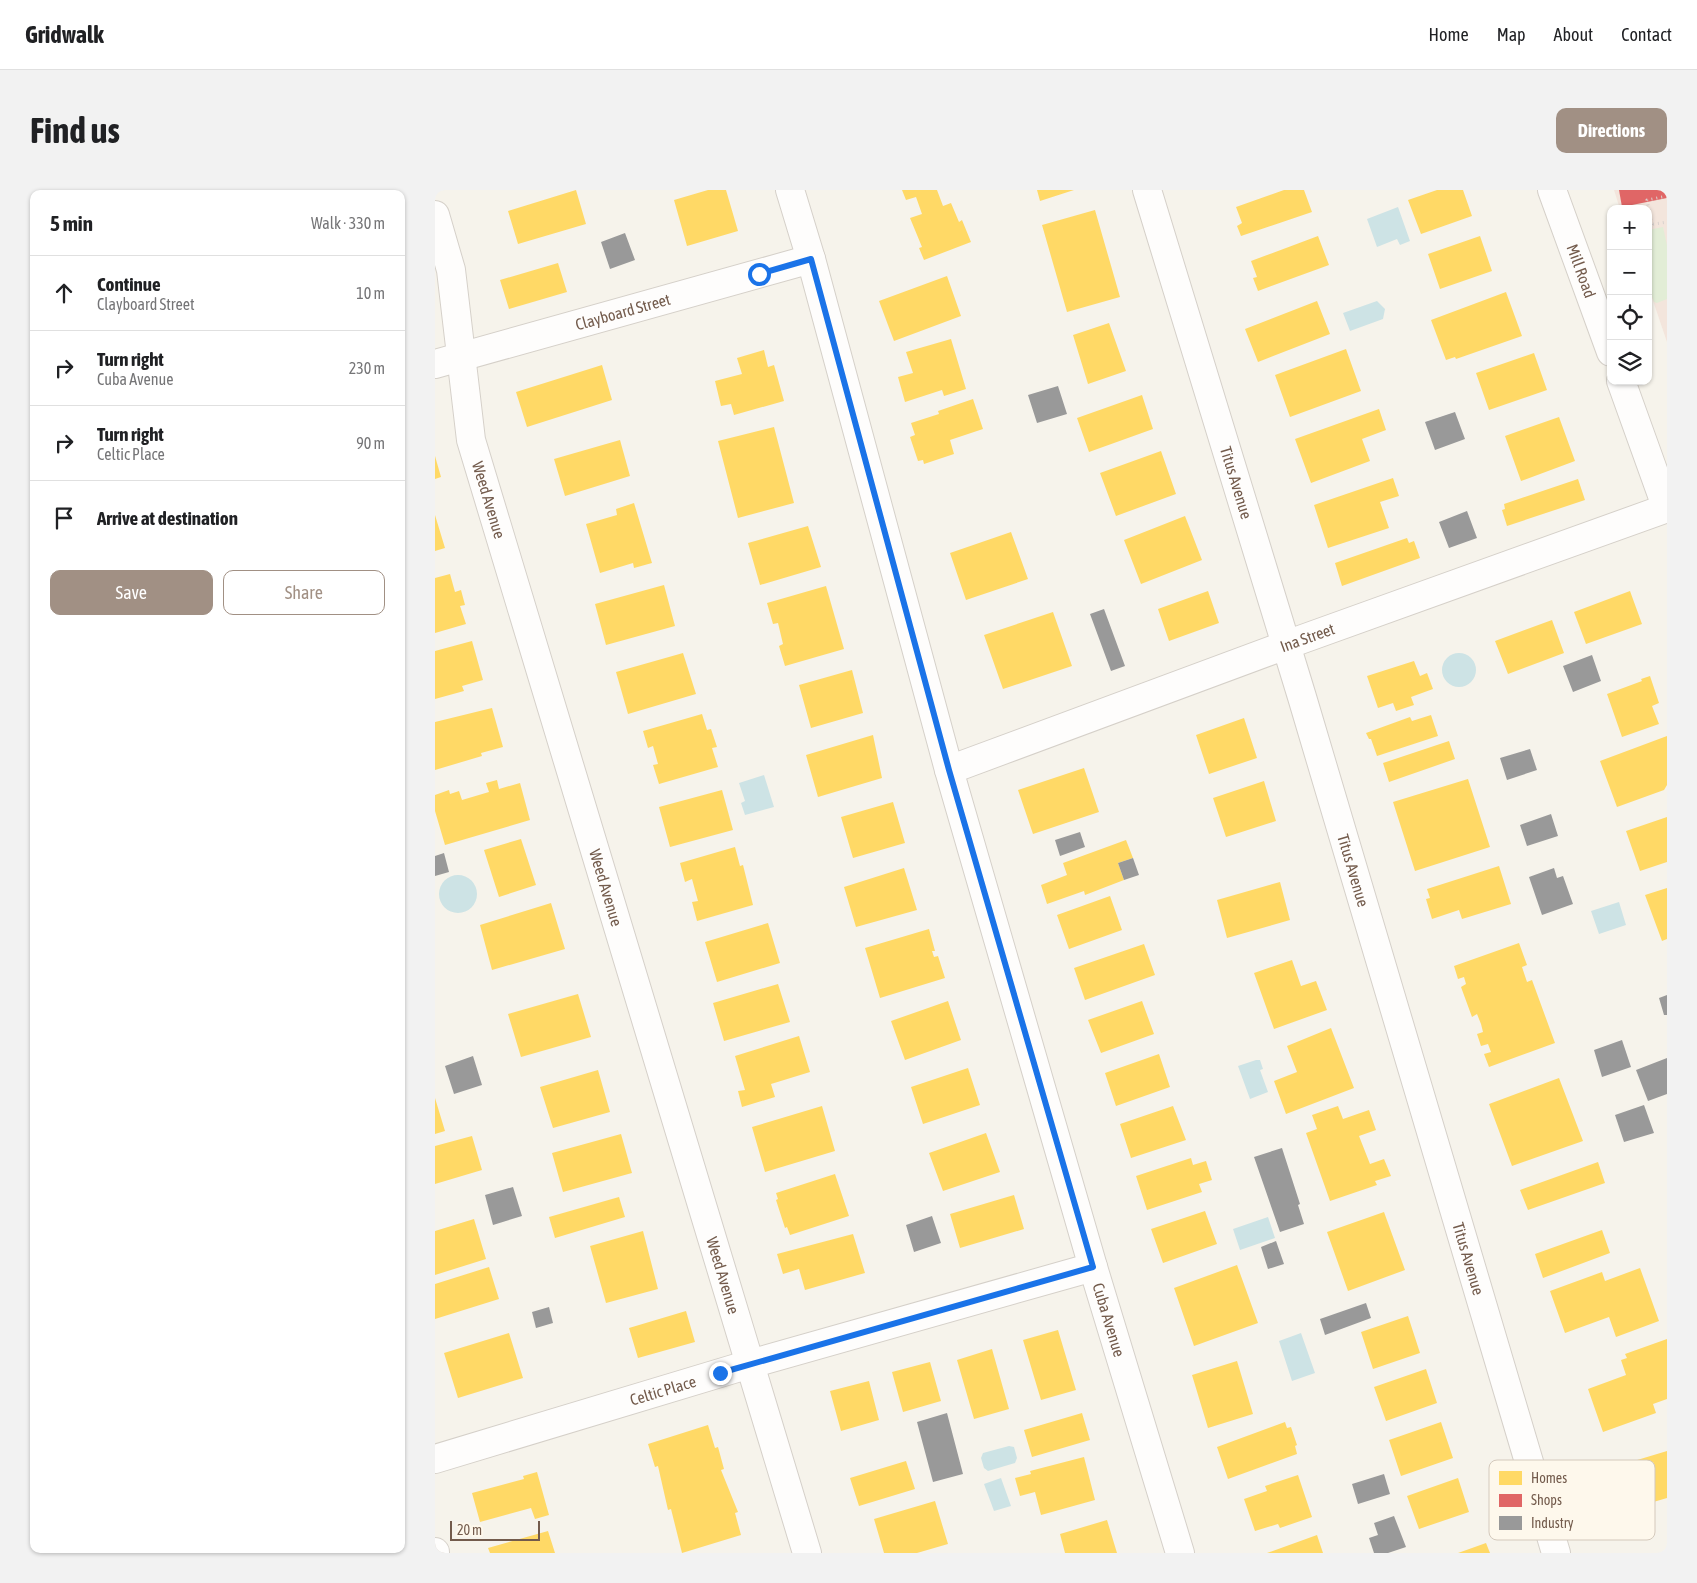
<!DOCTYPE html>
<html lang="en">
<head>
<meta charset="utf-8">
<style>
  :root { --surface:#fff; --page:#f2f2f2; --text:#202124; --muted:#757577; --line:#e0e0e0; --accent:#a19084 }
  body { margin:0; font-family:"Asap Condensed",sans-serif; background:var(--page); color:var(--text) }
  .controls { position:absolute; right:15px; top:15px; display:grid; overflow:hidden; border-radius:10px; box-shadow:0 1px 4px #0004 }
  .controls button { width:45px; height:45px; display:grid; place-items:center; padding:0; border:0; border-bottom:1px solid var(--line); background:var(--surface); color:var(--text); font:25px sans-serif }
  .scale { position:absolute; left:15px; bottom:12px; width:90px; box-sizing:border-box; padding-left:5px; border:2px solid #735b4c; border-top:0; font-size:14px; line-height:18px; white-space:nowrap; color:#735b4c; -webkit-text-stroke:4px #fef8ec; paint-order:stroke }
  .stop { position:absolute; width:15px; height:15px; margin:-11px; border:4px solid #1a73e8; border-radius:50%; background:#fff }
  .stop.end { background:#1a73e8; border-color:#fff; box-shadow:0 1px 5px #0008 }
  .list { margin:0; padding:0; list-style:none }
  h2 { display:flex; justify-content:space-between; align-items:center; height:65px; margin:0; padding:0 20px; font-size:21px }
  h2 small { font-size:16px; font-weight:400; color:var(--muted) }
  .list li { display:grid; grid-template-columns:32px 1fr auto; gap:15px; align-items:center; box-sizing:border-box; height:75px; padding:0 20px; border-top:1px solid var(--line) }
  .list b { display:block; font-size:19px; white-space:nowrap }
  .list p { margin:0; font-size:16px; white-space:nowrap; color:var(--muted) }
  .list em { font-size:16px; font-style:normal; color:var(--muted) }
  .actions { display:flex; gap:10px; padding:15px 20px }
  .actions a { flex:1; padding:11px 0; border:1px solid var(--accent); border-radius:10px; text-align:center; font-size:18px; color:var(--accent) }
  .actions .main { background:var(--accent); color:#fff }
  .icon { flex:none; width:28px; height:28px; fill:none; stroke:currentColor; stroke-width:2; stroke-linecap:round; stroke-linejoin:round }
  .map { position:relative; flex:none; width:1232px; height:1363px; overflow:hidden; border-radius:10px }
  header { display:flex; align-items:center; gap:30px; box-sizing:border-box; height:70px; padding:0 25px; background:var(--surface); border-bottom:1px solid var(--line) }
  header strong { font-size:24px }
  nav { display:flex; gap:28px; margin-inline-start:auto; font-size:18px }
  .intro { display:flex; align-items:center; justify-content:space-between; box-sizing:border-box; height:120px; padding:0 30px }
  h1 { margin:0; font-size:35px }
  .button { padding:12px 22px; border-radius:10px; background:var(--accent); color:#fff; font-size:18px; font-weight:700 }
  main { display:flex; gap:30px; padding:0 30px }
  aside { flex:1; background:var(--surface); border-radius:10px; box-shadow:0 1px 4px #0004 }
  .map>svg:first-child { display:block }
  .commercial { fill:#f3e5dc }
  .green { fill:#e2edd6 }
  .water { fill:#cde3e5 }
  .homes { fill:#ffd966 }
  .shops { fill:#e06666 }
  .industry { fill:#999 }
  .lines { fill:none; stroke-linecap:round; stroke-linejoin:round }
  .minor-casing { stroke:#d5d0c9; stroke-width:30 }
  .tertiary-casing { stroke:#d5d0c9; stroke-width:30 }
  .path { stroke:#d9d2ce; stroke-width:3; stroke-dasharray:1 4; stroke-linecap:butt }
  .minor { stroke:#fefdfc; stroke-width:28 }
  .tertiary { stroke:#fefdfc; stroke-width:28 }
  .route { stroke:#1a73e8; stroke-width:6 }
  .labels { text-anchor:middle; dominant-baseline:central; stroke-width:5; stroke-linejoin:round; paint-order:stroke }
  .street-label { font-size:16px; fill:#735b4c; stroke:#fef8ec }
  .key { fill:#fef8ec; stroke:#d4c9bc; stroke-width:1 }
  .key-label { font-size:14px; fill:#735b4c }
</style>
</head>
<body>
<header>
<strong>Gridwalk</strong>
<nav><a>Home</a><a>Map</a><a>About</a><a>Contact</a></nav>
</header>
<div class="intro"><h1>Find us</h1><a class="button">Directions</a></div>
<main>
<aside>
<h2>5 min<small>Walk · 330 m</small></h2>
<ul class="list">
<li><svg class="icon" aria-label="ahead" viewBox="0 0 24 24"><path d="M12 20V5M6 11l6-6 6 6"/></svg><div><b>Continue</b><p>Clayboard Street</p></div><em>10 m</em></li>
<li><svg class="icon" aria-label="right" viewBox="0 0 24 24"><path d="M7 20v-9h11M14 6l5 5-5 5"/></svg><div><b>Turn right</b><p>Cuba Avenue</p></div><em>230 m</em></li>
<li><svg class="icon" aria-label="right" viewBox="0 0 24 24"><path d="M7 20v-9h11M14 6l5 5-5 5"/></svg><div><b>Turn right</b><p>Celtic Place</p></div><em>90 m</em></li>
<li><svg class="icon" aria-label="arrive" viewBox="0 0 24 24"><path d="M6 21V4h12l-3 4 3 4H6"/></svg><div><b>Arrive at destination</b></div></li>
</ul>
<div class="actions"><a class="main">Save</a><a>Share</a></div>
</aside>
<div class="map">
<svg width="1232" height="1363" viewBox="0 0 1232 1363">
  <rect width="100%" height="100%" fill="#f6f3eb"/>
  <path class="commercial" d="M 1179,0 L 1232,0 L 1232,152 L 1213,96 L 1213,19 L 1185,19 Z"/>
  <path class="green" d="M 1228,37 L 1232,55 L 1232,109 L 1222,113 L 1219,112 L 1213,96 L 1213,40 Z"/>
  <path class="water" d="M 963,17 L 975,51 L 965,55 L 962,49 L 942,57 L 932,29 Z
    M 942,111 L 950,119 L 948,129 L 915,141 L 908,123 Z
    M1007 480a17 17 0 1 1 34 0a17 17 0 1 1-34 0Z
    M 329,585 L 339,617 L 310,625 L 306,613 L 310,611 L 304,593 Z
    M4 704a19 19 0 1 1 38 0a19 19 0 1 1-38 0Z
    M 1184,712 L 1191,735 L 1164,744 L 1156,721 Z
    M 821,870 L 825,870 L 828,879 L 825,880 L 833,902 L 815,909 L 803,876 Z
    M 833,1027 L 840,1048 L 805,1060 L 798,1039 Z
    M 866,1143 L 880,1183 L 857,1191 L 844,1151 Z
    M 574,1256 L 579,1257 L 582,1268 L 580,1273 L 553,1281 L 549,1278 L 546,1268 L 548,1263 Z
    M 566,1288 L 576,1316 L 559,1321 L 549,1294 Z"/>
  <path class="homes" d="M 141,0 L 151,34 L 83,54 L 73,21 Z
    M 273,0 L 291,0 L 303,41 L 252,56 L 239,10 Z
    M 467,0 L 502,0 L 508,16 L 516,13 L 524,32 L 527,30 L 536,52 L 489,70 L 484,58 L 487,57 L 475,28 L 487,24 L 481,7 L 471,10 Z
    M 602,0 L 639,0 L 605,11 Z
    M 849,0 L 869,0 L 877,22 L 806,46 L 802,36 L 807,33 L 801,17 Z
    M 1002,0 L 1028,0 L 1037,26 L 986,44 L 973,10 Z
    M 660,20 L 685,107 L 632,122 L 607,35 Z
    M 883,46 L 894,75 L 823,101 L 818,88 L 822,87 L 816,71 Z
    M 1045,46 L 1057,81 L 1005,99 L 993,64 Z
    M 123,73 L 132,102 L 74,119 L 65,90 Z
    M 512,86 L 526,126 L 459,151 L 444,111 Z
    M 1071,102 L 1087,146 L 1021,169 L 1020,167 L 1011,170 L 996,130 Z
    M 882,111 L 895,144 L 823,172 L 810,139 Z
    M 674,133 L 691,181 L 653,194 L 638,145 Z
    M 516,149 L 531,199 L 509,206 L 507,200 L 470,212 L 463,187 L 478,183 L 471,162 Z
    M 911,159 L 926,201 L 855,227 L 840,185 Z
    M 329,160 L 333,177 L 339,175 L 349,211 L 299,225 L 296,214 L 286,216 L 280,191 L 307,184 L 302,168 Z
    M 1099,163 L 1112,200 L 1054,220 L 1041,183 Z
    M 167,175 L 177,210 L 92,237 L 81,202 Z
    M 707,205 L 718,239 L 654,262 L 642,228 Z
    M 538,209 L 548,239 L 515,250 L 519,264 L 489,274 L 488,270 L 483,271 L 475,247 L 480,245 L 476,233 L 504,224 L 503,221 Z
    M 944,219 L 951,240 L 927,249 L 935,271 L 876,293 L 860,249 Z
    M 1124,227 L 1140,271 L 1086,291 L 1070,246 Z
    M 339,237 L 359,313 L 303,328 L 283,251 Z
    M 185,250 L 195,286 L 130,306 L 119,269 Z
    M 726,261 L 741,304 L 681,326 L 665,283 Z
    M 0,266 L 6,287 L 0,289 Z
    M 958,288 L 964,306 L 945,312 L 954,338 L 893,358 L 879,315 Z
    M 1143,289 L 1150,310 L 1072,336 L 1067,320 L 1070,319 L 1069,314 Z
    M 199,313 L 217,373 L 199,378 L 198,373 L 165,383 L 151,334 L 182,325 L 181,319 Z
    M 0,325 L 10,358 L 0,361 Z
    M 750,326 L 767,370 L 706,394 L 689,350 Z
    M 373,336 L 386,377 L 325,395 L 313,353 Z
    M 576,342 L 593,389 L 531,410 L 515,363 Z
    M 972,348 L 974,353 L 979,351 L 985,368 L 907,396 L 900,373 Z
    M 15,384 L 20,402 L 26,400 L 30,415 L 25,416 L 31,434 L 0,443 L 0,388 Z
    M 229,395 L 240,436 L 171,455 L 160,414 Z
    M 391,396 L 409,459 L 350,476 L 344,456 L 348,454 L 343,433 L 338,434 L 332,413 Z
    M 773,401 L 784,433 L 734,451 L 723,419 Z
    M 1195,401 L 1207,434 L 1151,454 L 1139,422 Z
    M 618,422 L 637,476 L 568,499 L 549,445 Z
    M 1117,430 L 1129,463 L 1073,484 L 1060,451 Z
    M 37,451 L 48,490 L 27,496 L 29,501 L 0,509 L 0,461 Z
    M 248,463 L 261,504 L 193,524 L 181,482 Z
    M 979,471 L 985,486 L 992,483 L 998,499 L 976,507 L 979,515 L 961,521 L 958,513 L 943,518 L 932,486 Z
    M 417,480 L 428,523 L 376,538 L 364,495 Z
    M 1215,486 L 1224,513 L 1217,516 L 1224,534 L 1187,547 L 1172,504 L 1207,491 L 1206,489 Z
    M 57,518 L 68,557 L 46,563 L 47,566 L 0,580 L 0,532 Z
    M 267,524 L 272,540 L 276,539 L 282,557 L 277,558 L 283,577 L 224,594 L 218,575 L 223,574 L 218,556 L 213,558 L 208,541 Z
    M 996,525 L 1003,546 L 942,566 L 936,549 L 934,549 L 931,543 L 975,527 L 977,531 Z
    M 809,528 L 822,568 L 774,584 L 761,545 Z
    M 438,545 L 447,588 L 383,607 L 371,565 Z
    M 1232,546 L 1232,595 L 1229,600 L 1182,617 L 1165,571 Z
    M 1014,551 L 1020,569 L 954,592 L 948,573 Z
    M 649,578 L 664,622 L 598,644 L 583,600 Z
    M 1033,589 L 1055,657 L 980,681 L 958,612 Z
    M 62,590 L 64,599 L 85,593 L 95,630 L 10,655 L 0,621 L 0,605 L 14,600 L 15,604 L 24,601 L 27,610 L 54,602 L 51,593 Z
    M 829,591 L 841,631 L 791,647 L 778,608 Z
    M 287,600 L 298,640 L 235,657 L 224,617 Z
    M 458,612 L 470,653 L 418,668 L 406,627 Z
    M 1232,627 L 1232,672 L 1205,681 L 1191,641 Z
    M 86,649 L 101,695 L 64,707 L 49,660 Z
    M 691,650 L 698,668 L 683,673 L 689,690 L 650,705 L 649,701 L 612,714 L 606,695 L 632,685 L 628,673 Z
    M 300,657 L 305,676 L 308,675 L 318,715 L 262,731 L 257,712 L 263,711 L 257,689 L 250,692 L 245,673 Z
    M 1064,676 L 1076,714 L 1027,729 L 1024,720 L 997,729 L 991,709 L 995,708 L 992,699 Z
    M 469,678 L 482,720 L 421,737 L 409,697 Z
    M 845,692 L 855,730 L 792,748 L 782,710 Z
    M 1232,698 L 1232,749 L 1227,751 L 1210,705 Z
    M 675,706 L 687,740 L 634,759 L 622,725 Z
    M 116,713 L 130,759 L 57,780 L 45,735 Z
    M 333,733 L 345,773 L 282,792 L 270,752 Z
    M 494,739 L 500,761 L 497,761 L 499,767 L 503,766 L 510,788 L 445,808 L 430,758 Z
    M 1084,753 L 1092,775 L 1087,777 L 1092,792 L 1097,790 L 1120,853 L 1054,877 L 1049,864 L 1056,862 L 1053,854 L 1046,856 L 1042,844 L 1048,842 L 1046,834 L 1042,824 L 1037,827 L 1026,797 L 1031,794 L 1029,787 L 1023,789 L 1019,776 Z
    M 709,754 L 720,785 L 650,810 L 639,778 Z
    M 857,770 L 866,796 L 881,791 L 892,820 L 839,839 L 819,783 Z
    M 343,794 L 355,832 L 289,851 L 278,813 Z
    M 143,804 L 156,847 L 86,867 L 73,824 Z
    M 513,811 L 526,850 L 470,870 L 456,831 Z
    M 707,811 L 719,844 L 666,863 L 653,830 Z
    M 896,838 L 919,898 L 851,924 L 839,891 L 862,882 L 852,856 Z
    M 364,846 L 375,882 L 336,894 L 340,907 L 307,917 L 303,901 L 310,900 L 300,866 Z
    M 724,864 L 735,897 L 681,916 L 670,883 Z
    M 533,878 L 545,915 L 488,934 L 476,897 Z
    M 163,880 L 175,922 L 118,938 L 105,897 Z
    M 1124,888 L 1148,951 L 1077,976 L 1054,914 Z
    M 0,908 L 10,941 L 0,944 Z
    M 387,916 L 400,961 L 330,982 L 317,937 Z
    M 738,916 L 751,950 L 696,968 L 685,934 Z
    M 903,916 L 908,929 L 934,920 L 941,940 L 924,946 L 935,974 L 949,969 L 956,986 L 940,991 L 942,995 L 895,1011 L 871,943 L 882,939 L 877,925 Z
    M 551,943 L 565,982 L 508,1001 L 494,963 Z
    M 186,944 L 197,983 L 128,1002 L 117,963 Z
    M 37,946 L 47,980 L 0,994 L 0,956 Z
    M 756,968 L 758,975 L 771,971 L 777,990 L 764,994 L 767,1002 L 712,1020 L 701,986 Z
    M 1163,972 L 1170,993 L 1093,1020 L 1085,1000 Z
    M 400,984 L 414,1026 L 355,1045 L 352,1037 L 350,1038 L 341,1010 L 343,1009 L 341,1003 Z
    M 579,1005 L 589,1039 L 525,1058 L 515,1024 Z
    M 184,1007 L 190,1027 L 120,1048 L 114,1027 Z
    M 770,1021 L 782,1054 L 728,1073 L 716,1039 Z
    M 949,1022 L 970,1080 L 913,1101 L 892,1042 Z
    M 39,1029 L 51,1069 L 0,1085 L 0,1041 Z
    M 1167,1040 L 1175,1063 L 1108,1088 L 1100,1064 Z
    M 208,1041 L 223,1099 L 171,1113 L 155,1056 Z
    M 418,1044 L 430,1083 L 370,1100 L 364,1079 L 348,1084 L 342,1064 Z
    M 802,1075 L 823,1133 L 759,1156 L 739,1098 Z
    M 54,1077 L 64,1109 L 0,1129 L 0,1094 Z
    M 1205,1078 L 1224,1131 L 1181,1147 L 1174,1127 L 1130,1143 L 1115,1101 L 1167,1082 L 1170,1091 Z
    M 251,1121 L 260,1152 L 203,1168 L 194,1138 Z
    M 973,1126 L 985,1163 L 938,1179 L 926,1142 Z
    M 623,1140 L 641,1200 L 606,1210 L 588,1150 Z
    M 74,1143 L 88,1188 L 23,1208 L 9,1163 Z
    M 1232,1149 L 1232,1209 L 1218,1214 L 1221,1223 L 1168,1242 L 1153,1199 L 1191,1185 L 1186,1170 L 1192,1168 L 1190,1164 Z
    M 557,1159 L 574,1219 L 539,1229 L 522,1170 Z
    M 802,1171 L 818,1224 L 773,1238 L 757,1185 Z
    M 495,1172 L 506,1211 L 468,1222 L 457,1182 Z
    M 991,1179 L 1002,1213 L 951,1231 L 939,1197 Z
    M 434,1191 L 444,1230 L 406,1241 L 395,1201 Z
    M 647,1223 L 655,1250 L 597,1267 L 589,1240 Z
    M 850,1232 L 852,1238 L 856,1237 L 862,1255 L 860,1256 L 862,1264 L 793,1289 L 782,1257 Z
    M 1006,1232 L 1018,1268 L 966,1286 L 954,1250 Z
    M 273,1235 L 280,1258 L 283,1257 L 289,1279 L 286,1280 L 303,1322 L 300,1323 L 306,1345 L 247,1363 L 236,1319 L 233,1320 L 223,1276 L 220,1277 L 213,1254 Z
    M 1232,1261 L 1232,1308 L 1181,1323 L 1169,1280 Z
    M 649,1267 L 660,1310 L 606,1325 L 600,1302 L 585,1306 L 580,1288 L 596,1284 L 595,1281 Z
    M 471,1271 L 480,1299 L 424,1316 L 415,1288 Z
    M 102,1282 L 114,1325 L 100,1329 L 96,1318 L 45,1332 L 37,1303 L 89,1289 L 88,1286 Z
    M 863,1285 L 877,1327 L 845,1338 L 843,1334 L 820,1341 L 809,1309 L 832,1301 L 830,1296 Z
    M 1023,1288 L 1034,1322 L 984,1339 L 972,1306 Z
    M 500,1311 L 513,1354 L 482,1363 L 449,1363 L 439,1329 Z
    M 672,1330 L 682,1363 L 630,1363 L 625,1344 Z
    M 113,1341 L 120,1363 L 55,1363 L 53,1358 Z
    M 882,1345 L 888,1363 L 832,1363 Z
    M 1051,1353 L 1055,1363 L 1023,1363 Z"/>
  <path class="shops" d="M 1184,0 L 1232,0 L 1232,8 L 1187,17 Z"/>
  <path class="industry" d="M 190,43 L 200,70 L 175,79 L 166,52 Z
    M 623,196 L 632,224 L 602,233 L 593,205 Z
    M 1020,222 L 1030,249 L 1000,260 L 990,232 Z
    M 1032,321 L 1042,348 L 1014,358 L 1004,332 Z
    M 669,419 L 690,476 L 676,481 L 655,424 Z
    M 1157,465 L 1166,491 L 1138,502 L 1128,476 Z
    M 1095,559 L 1102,580 L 1072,590 L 1065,568 Z
    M 1116,624 L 1123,646 L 1092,656 L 1085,635 Z
    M 645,642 L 650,657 L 625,666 L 620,650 Z
    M 9,663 L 14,682 L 0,686 L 0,666 Z
    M 698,668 L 704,685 L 689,690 L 683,673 Z
    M 1119,678 L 1122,688 L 1128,686 L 1138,714 L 1107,725 L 1094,687 Z
    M 1232,805 L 1232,825 L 1229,825 L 1224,808 Z
    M 1187,850 L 1196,877 L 1167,887 L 1159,860 Z
    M 38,866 L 47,895 L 19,904 L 10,876 Z
    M 1232,868 L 1232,904 L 1213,911 L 1201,880 Z
    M 1209,915 L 1219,943 L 1189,952 L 1180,925 Z
    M 847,958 L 865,1014 L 863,1015 L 869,1034 L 845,1042 L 819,967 Z
    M 78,997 L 87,1026 L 58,1035 L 50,1005 Z
    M 497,1026 L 506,1053 L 479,1062 L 471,1035 Z
    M 841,1051 L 849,1074 L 833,1079 L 826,1057 Z
    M 931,1113 L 936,1128 L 890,1145 L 885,1129 Z
    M 114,1117 L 118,1133 L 101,1138 L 97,1122 Z
    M 512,1223 L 528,1284 L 498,1292 L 482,1232 Z
    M 949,1284 L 955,1304 L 923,1314 L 917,1294 Z
    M 959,1326 L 971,1357 L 953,1363 L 939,1363 L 934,1348 L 943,1345 L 939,1333 Z"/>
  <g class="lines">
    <defs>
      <g id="minor">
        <path id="s1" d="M 355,0 L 376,69 L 514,580 L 658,1077 L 745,1363"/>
        <path id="s2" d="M 712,0 L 867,507 L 1121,1363"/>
        <path id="s3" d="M 0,25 L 16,80 L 36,250 L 372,1363"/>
        <path id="s4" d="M 0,174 L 376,69"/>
        <path id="s5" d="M 514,580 L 851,455 L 1232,318"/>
        <path id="s6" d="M 0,1269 L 315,1174 L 658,1077"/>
        <path d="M 0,1362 L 0,1363"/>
      </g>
      <g id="tertiary">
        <path id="s7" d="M 1117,0 L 1176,162"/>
        <path d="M 1186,191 L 1232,319"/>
      </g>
    </defs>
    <use href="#minor" class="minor-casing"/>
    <use href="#tertiary" class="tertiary-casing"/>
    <path class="path" d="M 1213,35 L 1232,32
      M 1217,35 L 1212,10 L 1232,6"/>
    <use href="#minor" class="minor"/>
    <use href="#tertiary" class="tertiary"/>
  </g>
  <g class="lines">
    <path class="route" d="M 285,1183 L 658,1077 L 514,580 L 376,69 L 324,84"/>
  </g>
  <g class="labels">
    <g class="street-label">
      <text stroke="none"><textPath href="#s7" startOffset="86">Mill Road</textPath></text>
      <text stroke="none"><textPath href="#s4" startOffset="195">Clayboard Street</textPath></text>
      <text stroke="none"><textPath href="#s2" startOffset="306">Titus Avenue</textPath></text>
      <text stroke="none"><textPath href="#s3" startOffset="291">Weed Avenue</textPath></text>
      <text stroke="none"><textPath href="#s5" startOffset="382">Ina Street</textPath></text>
      <text stroke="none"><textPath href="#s2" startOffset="711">Titus Avenue</textPath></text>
      <text stroke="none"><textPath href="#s3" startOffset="696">Weed Avenue</textPath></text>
      <text stroke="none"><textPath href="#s2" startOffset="1116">Titus Avenue</textPath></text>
      <text stroke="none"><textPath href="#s3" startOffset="1101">Weed Avenue</textPath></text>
      <text stroke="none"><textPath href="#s1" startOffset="1174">Cuba Avenue</textPath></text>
      <text stroke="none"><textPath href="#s6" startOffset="238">Celtic Place</textPath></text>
    </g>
  </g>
  <rect x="1054" y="1270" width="166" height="80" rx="8" class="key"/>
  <rect x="1064" y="1281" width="23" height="14" fill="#ffd966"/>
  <rect x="1064" y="1304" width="23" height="13" fill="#e06666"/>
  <rect x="1064" y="1326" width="23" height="14" fill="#999"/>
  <g class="key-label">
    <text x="1096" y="1293">Homes</text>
    <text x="1096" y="1315">Shops</text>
    <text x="1096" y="1338">Industry</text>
  </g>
</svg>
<div class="controls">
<button>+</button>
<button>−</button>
<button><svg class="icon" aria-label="locate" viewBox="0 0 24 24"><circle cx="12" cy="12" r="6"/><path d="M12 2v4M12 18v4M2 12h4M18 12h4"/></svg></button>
<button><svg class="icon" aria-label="layers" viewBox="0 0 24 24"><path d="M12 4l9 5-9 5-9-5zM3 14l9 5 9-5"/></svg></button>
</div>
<div class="scale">20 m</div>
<div class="stop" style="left:324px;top:84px"></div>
<div class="stop end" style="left:285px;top:1183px"></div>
</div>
</main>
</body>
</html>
